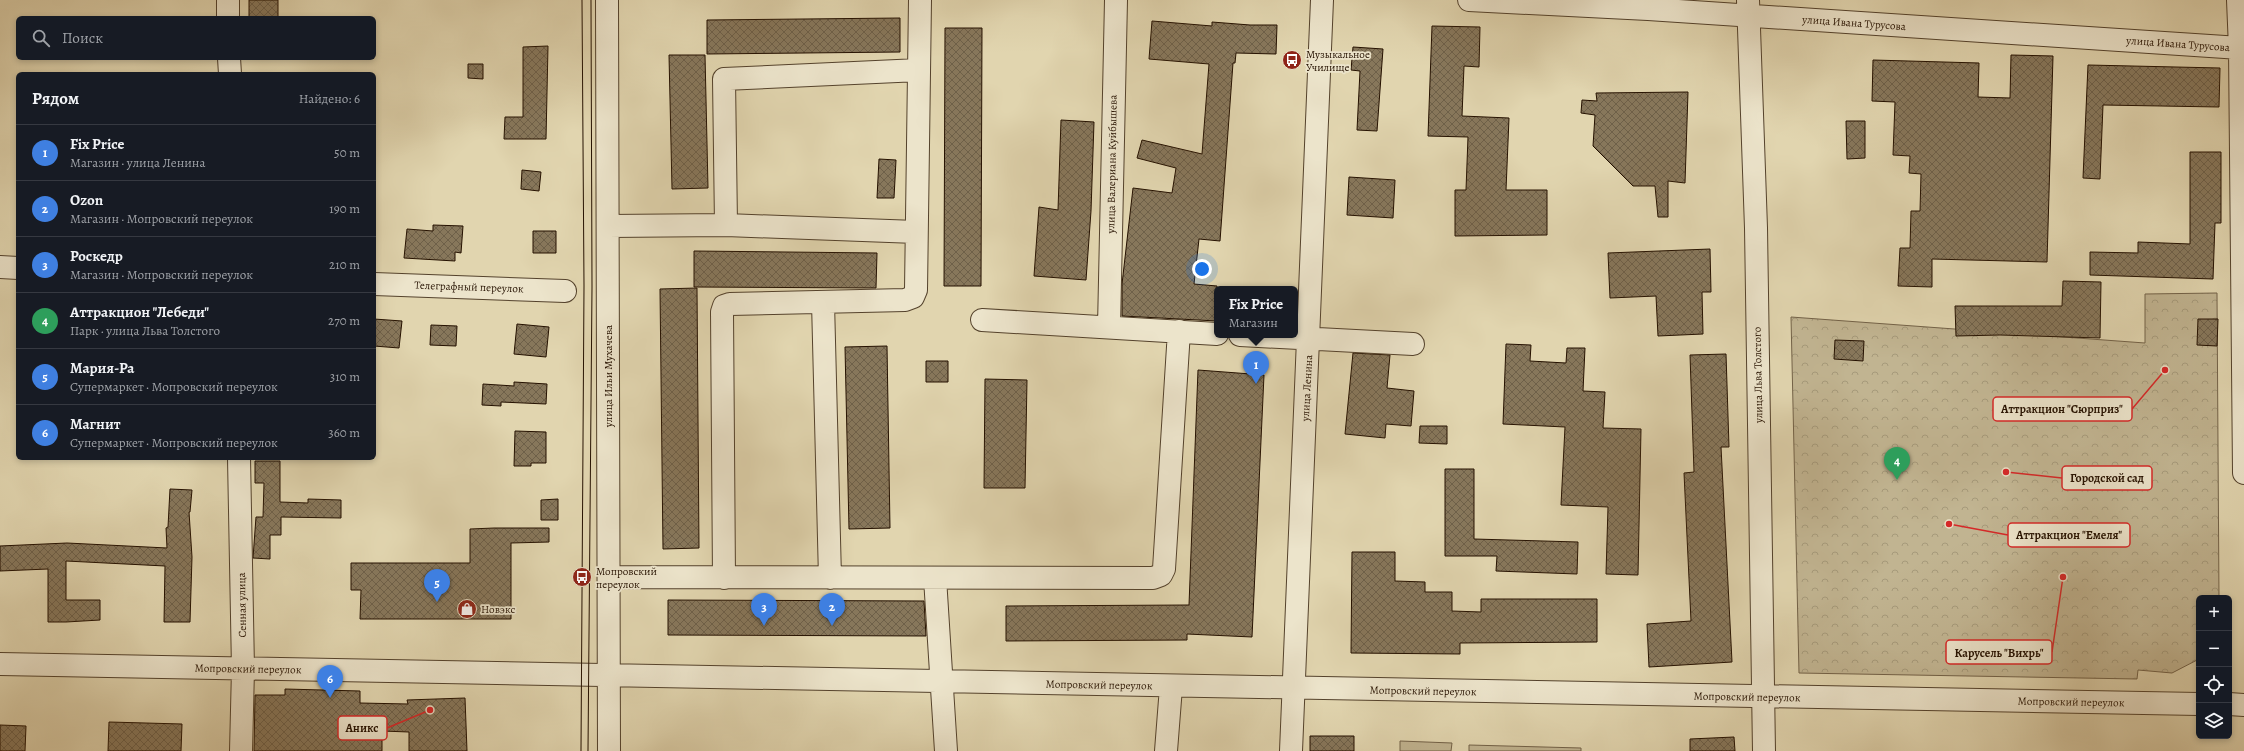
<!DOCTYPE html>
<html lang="ru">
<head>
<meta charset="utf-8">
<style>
  :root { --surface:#171b24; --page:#242831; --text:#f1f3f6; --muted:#9ea1a6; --line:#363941; --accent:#0b8043 }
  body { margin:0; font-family:Alegreya,serif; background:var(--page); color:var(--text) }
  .controls { position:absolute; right:12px; bottom:12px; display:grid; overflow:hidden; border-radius:6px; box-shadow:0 2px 6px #0003 }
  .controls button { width:36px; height:36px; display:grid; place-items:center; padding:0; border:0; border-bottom:1px solid var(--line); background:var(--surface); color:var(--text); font:20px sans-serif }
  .you { position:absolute; left:1202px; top:269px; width:14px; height:14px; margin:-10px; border:3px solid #fff; border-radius:50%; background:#1a73e8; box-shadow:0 0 0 6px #1a73e833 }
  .badge { display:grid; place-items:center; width:26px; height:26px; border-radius:50%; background:var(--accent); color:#fff; font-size:13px; font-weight:700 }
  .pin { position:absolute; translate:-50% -33px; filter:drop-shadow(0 1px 2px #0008) }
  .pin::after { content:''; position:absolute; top:21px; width:14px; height:12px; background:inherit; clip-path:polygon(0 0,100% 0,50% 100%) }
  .popup { position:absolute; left:1214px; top:286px; width:84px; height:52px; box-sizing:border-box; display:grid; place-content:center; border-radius:6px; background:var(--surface); filter:drop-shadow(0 1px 3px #0005); font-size:13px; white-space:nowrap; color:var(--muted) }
  .popup b { font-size:15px; color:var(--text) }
  .popup::after { content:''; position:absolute; left:50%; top:100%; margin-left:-8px; border:8px solid transparent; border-top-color:var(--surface) }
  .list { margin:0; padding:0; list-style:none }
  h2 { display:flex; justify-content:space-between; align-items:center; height:52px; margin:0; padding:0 16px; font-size:17px }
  h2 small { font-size:13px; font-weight:400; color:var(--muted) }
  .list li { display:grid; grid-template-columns:26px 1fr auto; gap:12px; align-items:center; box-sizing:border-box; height:56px; padding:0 16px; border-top:1px solid var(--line) }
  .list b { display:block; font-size:15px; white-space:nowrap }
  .list p { margin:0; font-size:13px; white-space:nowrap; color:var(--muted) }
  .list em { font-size:13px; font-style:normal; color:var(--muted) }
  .icon { flex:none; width:22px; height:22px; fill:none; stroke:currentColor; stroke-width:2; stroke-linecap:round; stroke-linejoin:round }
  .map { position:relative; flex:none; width:2244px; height:751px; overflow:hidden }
  .search { position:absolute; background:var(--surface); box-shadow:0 2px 6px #0003; left:16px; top:16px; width:360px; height:44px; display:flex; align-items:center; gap:10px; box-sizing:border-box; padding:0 14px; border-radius:6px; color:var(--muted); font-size:15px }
  .panel { position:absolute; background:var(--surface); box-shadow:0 2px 6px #0003; left:16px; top:72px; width:360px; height:388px; border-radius:6px }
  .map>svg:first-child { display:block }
  .park { fill:url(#park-crowns); stroke:#736248 }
  .garden { fill:#c1b491; stroke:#736248 }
  .building { fill:url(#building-cross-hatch); stroke:#251100 }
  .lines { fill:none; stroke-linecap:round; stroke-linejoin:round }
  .minor-casing { stroke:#54422c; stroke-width:24 }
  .minor { stroke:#ece4cb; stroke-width:22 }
  .tram { stroke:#251100; stroke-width:1 }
  .labels { text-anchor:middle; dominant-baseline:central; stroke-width:3.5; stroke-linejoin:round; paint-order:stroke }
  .street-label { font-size:11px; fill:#251100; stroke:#ece4cb }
  .poi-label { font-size:11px; fill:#251100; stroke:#ece4cb; text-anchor:start }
  .leader { fill:none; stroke:#d62828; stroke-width:1.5 }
  .callout-dot { fill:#d62828; stroke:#ece4cb; stroke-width:1.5 }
  .callout { fill:#ece4cb; stroke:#d62828; stroke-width:1.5 }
  .callout-label { font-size:12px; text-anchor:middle; font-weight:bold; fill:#251100 }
</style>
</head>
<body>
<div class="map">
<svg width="2244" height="751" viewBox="0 0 2244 751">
  <defs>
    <pattern id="park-crowns" width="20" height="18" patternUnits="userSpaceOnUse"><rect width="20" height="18" fill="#c1b491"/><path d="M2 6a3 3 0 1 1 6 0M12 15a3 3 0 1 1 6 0" fill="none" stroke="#a69a7b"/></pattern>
    <pattern id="building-cross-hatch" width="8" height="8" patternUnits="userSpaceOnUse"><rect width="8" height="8" fill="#87775b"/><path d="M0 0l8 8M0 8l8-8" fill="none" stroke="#6e6049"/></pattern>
  </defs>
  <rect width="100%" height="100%" fill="#e1d5af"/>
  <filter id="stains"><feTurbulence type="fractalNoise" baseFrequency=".005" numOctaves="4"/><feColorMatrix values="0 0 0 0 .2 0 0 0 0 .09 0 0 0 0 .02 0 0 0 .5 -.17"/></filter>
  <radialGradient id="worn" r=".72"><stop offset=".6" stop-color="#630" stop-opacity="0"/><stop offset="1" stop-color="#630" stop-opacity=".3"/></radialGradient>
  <path class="park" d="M 2217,293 L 2219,598 L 2199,598 L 2199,659 L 2172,673 L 2138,670 L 2137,679 L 1799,673 L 1791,317 L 2145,343 L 2145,294 Z"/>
  <path class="garden" d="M 1400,741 L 1452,743 L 1451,751 L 1400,751 Z
    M 1469,745 L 1581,748 L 1581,751 L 1469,751 Z"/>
  <path class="building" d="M 249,0 L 278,0 L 278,18 L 249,18 Z
    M 900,18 L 900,52 L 707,54 L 707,20 Z
    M 1152,21 L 1212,26 L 1212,22 L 1250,25 L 1277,25 L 1276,54 L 1236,53 L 1235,63 L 1233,63 L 1220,241 L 1199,239 L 1194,284 L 1217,286 L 1217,321 L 1122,316 L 1122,284 L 1133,188 L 1172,193 L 1176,168 L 1137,158 L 1142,140 L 1202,154 L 1209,64 L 1149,59 Z
    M 1432,26 L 1480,27 L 1479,67 L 1464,66 L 1462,116 L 1509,118 L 1506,190 L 1547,190 L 1547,235 L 1455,236 L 1455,190 L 1466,190 L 1468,137 L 1428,136 Z
    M 945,28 L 982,28 L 981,286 L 944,286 Z
    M 548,46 L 546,139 L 504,139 L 505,117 L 523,117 L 523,47 Z
    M 1353,47 L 1383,49 L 1377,131 L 1357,130 L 1360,71 L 1351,70 Z
    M 669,55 L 705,55 L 708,188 L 672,189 Z
    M 2011,55 L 2053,56 L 2047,262 L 1932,259 L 1932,287 L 1898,286 L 1900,248 L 1910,248 L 1911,211 L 1920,211 L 1921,174 L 1909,173 L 1910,156 L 1893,155 L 1895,102 L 1872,101 L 1873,60 L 1979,63 L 1978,97 L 2010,98 Z
    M 468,64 L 483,64 L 483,79 L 468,78 Z
    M 2088,65 L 2220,68 L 2219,107 L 2103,105 L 2100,179 L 2083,178 Z
    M 1688,92 L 1685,183 L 1668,181 L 1668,217 L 1658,217 L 1655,186 L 1633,186 L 1593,146 L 1595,115 L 1581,113 L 1582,100 L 1597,101 L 1596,93 Z
    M 1061,120 L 1094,122 L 1091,211 L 1086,280 L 1034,276 L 1039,207 L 1058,210 Z
    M 1846,121 L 1865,121 L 1865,158 L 1847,159 Z
    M 2190,152 L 2221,152 L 2221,223 L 2215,223 L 2213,279 L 2090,275 L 2090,252 L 2138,253 L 2138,242 L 2190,244 Z
    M 879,159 L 896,160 L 894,198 L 877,198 Z
    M 522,170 L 541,172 L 539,191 L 521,189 Z
    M 1349,177 L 1395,180 L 1393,218 L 1347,215 Z
    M 433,225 L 463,226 L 461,253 L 455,252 L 455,261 L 404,258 L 407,229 L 433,231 Z
    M 533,231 L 556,231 L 556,253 L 533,253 Z
    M 1710,249 L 1711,292 L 1702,292 L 1703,334 L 1658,336 L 1656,296 L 1610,298 L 1608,253 Z
    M 694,251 L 877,253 L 876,288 L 694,287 Z
    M 2063,281 L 2101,282 L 2100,338 L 2000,335 L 1956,336 L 1955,306 L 2062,306 Z
    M 697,288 L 699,548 L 663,549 L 660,289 Z
    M 374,319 L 402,321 L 399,348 L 374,346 Z
    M 2198,319 L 2218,319 L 2217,346 L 2197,345 Z
    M 517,324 L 549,327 L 546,357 L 514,354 Z
    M 431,325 L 457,326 L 456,346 L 430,345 Z
    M 1835,340 L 1864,341 L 1863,361 L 1834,359 Z
    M 1506,344 L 1531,345 L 1530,361 L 1566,363 L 1567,348 L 1585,348 L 1583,391 L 1605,392 L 1603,428 L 1641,429 L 1638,575 L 1606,574 L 1608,507 L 1561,505 L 1565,427 L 1503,424 Z
    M 887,346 L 890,528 L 849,529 L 845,347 Z
    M 1353,353 L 1390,355 L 1387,388 L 1414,391 L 1411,426 L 1386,424 L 1385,438 L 1345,434 Z
    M 1726,354 L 1729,447 L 1721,447 L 1732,662 L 1649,667 L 1647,624 L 1691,621 L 1684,473 L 1694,472 L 1690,355 Z
    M 926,361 L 948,361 L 948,382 L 926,382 Z
    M 1198,370 L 1264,375 L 1252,637 L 1187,634 L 1187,640 L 1006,641 L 1006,606 L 1189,605 Z
    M 985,379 L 1027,380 L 1025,488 L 984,488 Z
    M 514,382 L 547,384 L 546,404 L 501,402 L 501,406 L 482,405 L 483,384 L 514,386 Z
    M 1420,426 L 1447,426 L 1447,444 L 1419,443 Z
    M 515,431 L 546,432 L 546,463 L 531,463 L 531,466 L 514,466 Z
    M 255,461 L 280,461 L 280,502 L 308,503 L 308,499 L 341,500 L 341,518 L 281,517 L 281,535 L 270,535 L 270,559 L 253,558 L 256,517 L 263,517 L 264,483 L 255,483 Z
    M 1445,469 L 1474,469 L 1474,539 L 1578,542 L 1577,574 L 1496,571 L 1497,556 L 1445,556 Z
    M 170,489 L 192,490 L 190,512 L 189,512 L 192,557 L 190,622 L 164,622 L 165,566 L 66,561 L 66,600 L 100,600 L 100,620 L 66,622 L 48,622 L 48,569 L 0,571 L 0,546 L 67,543 L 167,548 L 166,528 L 168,527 Z
    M 558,499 L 558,520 L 541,520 L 541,500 Z
    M 494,528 L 549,528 L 549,542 L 511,543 L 511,619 L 360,619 L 361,590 L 351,590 L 351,563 L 470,563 L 470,529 Z
    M 1352,552 L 1395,552 L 1395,581 L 1425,582 L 1425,592 L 1452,592 L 1452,611 L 1481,612 L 1481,599 L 1597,599 L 1597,642 L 1460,643 L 1460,654 L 1351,653 Z
    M 668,600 L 924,601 L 926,636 L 668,635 Z
    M 285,689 L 360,691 L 360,703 L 408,704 L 407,700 L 465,698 L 467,751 L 409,751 L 409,732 L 382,731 L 382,751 L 254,751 L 255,695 L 285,695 Z
    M 109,722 L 182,724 L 181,751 L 108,751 Z
    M 0,725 L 26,726 L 25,751 L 0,751 Z
    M 1310,736 L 1354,736 L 1354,751 L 1310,751 Z
    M 1734,737 L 1735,751 L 1690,751 L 1690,739 Z"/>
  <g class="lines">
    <defs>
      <path id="minor" d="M 228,0 L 228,18
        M 607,0 L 609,751
        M 1469,0 L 1648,9 L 2240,48
        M 1748,0 L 1756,228 L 1764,751
        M 2238,0 L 2240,48 L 2244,473
        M 229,58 L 230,74
        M 726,225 L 724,79 L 919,70
        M 608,226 L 726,225 L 916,232
        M 0,267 L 18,268
        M 374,284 L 565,291
        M 823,302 L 830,578
        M 982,320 L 1217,334
        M 1109,327 L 1116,0
        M 1240,335 L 1413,344
        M 239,458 L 243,669 L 241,751
        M 609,577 L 1153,578 L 1161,575 L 1164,569 L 1179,331
        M 724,578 L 722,312 L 724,306 L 730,304 L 905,300 L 913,297 L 916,290 L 920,0
        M 935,578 L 946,751
        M 0,664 L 2199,704
        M 2229,704 L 2244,705
        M 1166,751 L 1171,687
        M 1291,751 L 1322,0"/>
    </defs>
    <use href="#minor" class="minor-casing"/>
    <use href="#minor" class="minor"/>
    <path class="tram" d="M 581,751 L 584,286 L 582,0
      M 588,751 L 592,287 L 591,0"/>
  </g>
  <defs>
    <symbol id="bus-disc" viewBox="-11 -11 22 22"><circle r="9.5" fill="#8f2418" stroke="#ece4cb"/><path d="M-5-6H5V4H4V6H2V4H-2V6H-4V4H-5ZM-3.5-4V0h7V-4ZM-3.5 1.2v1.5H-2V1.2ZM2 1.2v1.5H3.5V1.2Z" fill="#fff"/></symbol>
    <symbol id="shop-disc" viewBox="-11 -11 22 22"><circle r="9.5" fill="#8f2418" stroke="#ece4cb"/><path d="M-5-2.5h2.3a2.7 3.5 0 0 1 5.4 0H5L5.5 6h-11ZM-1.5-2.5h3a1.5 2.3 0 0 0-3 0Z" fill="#fff"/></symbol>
  </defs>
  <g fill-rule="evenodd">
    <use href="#bus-disc" x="1281" y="49" width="22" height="22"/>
    <use href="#bus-disc" x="571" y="566" width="22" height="22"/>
    <use href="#shop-disc" x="456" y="598" width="22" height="22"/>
  </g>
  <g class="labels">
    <g class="street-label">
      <text transform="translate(1854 23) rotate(4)">улица Ивана Турусова</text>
      <text transform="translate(2178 44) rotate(4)">улица Ивана Турусова</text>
      <text transform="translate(1112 164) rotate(-89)">улица Валериана Куйбышева</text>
      <text transform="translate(469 287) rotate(2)">Телеграфный переулок</text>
      <text transform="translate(1758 375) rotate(-91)">улица Льва Толстого</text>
      <text transform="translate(608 376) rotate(-90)">улица Ильи Мухачева</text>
      <text transform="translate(1307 388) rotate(-87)">улица Ленина</text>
      <text transform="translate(242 605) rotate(-91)">Сенная улица</text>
      <text transform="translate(248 669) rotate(1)">Мопровский переулок</text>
      <text transform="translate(1099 685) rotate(1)">Мопровский переулок</text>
      <text transform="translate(1423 691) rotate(1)">Мопровский переулок</text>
      <text transform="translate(1747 697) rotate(1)">Мопровский переулок</text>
      <text transform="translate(2071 702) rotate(1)">Мопровский переулок</text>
    </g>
    <g class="poi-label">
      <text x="1306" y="54">Музыкальное<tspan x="1306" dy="13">Училище</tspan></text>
      <text x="596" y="571">Мопровский<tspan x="596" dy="13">переулок</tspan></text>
      <text x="481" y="609">Новэкс</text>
    </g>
  </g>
  <path class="leader" d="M2165 370L2132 409M2006 472L2062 478M1949 524L2008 535M2063 577L2052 652M430 710L387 728"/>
  <g class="callout-dot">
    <circle cx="2165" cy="370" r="4"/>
    <circle cx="2006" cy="472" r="4"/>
    <circle cx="1949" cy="524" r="4"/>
    <circle cx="2063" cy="577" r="4"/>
    <circle cx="430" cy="710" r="4"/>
  </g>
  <g class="callout">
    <rect x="1993" y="397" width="139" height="24" rx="4"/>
    <rect x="2062" y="466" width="90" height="24" rx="4"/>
    <rect x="2008" y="523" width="122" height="24" rx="4"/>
    <rect x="1946" y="640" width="106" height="24" rx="4"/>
    <rect x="338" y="716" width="49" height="24" rx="4"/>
  </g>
  <g class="callout-label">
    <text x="2062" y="413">Аттракцион "Сюрприз"</text>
    <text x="2107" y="482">Городской сад</text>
    <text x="2069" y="539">Аттракцион "Емеля"</text>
    <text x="1999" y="657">Карусель "Вихрь"</text>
    <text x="362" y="732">Аникс</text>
  </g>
  <rect width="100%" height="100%" filter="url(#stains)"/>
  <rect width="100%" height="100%" fill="url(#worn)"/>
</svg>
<div class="controls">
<button>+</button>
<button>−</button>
<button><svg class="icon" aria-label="locate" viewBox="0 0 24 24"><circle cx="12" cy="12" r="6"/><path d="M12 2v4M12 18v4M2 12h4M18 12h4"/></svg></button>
<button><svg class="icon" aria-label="layers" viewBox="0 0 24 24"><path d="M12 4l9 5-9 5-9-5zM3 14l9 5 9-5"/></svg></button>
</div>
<div class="you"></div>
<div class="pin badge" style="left:1256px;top:384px;background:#3f7fe0">1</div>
<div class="popup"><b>Fix Price</b>Магазин</div>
<div class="pin badge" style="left:832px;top:626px;background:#3f7fe0">2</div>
<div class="pin badge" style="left:764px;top:626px;background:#3f7fe0">3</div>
<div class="pin badge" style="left:1897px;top:480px;background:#2e9e5b">4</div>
<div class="pin badge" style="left:437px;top:602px;background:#3f7fe0">5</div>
<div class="pin badge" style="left:330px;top:698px;background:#3f7fe0">6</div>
<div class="search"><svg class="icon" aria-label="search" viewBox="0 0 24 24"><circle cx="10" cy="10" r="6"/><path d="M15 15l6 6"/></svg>Поиск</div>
<section class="panel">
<h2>Рядом<small>Найдено: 6</small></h2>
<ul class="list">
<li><span class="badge" style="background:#3f7fe0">1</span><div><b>Fix Price</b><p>Магазин · улица Ленина</p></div><em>50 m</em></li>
<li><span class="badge" style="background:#3f7fe0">2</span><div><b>Ozon</b><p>Магазин · Мопровский переулок</p></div><em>190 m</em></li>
<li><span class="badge" style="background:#3f7fe0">3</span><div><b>Роскедр</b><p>Магазин · Мопровский переулок</p></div><em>210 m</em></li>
<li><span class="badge" style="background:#2e9e5b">4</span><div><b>Аттракцион &quot;Лебеди&quot;</b><p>Парк · улица Льва Толстого</p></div><em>270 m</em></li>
<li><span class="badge" style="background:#3f7fe0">5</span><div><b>Мария-Ра</b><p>Супермаркет · Мопровский переулок</p></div><em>310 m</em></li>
<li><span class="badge" style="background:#3f7fe0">6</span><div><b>Магнит</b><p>Супермаркет · Мопровский переулок</p></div><em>360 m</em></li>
</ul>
</section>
</div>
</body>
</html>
